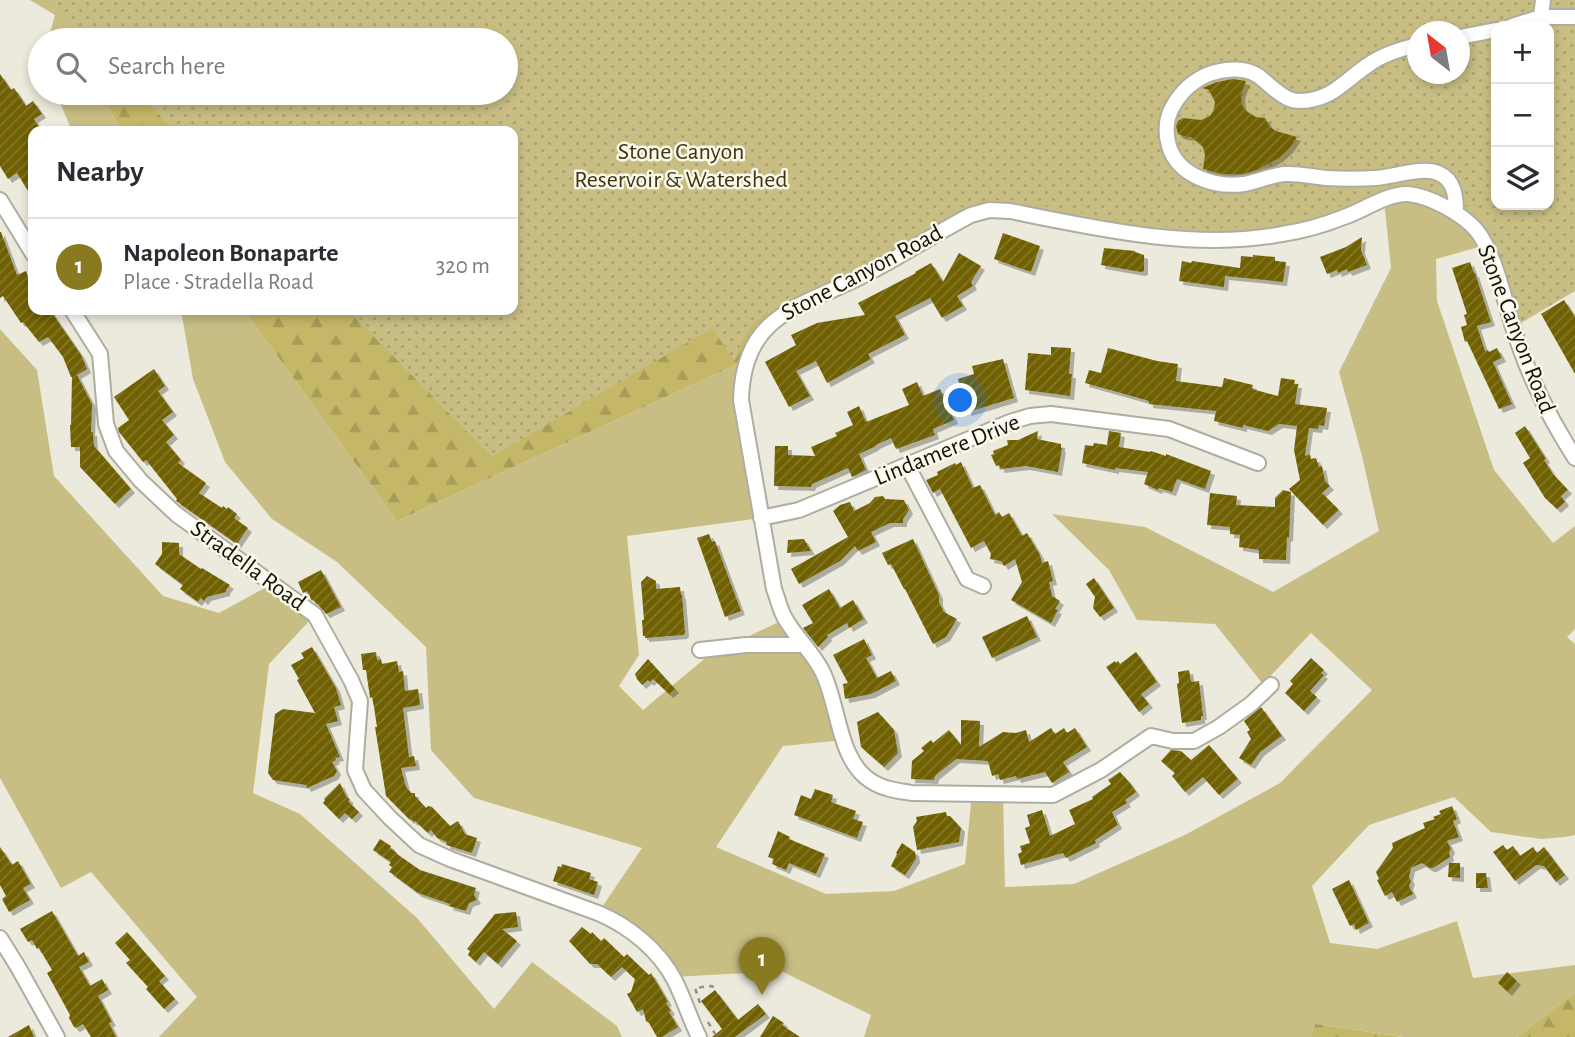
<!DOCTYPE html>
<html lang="en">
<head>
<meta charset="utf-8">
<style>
  :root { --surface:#fff; --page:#f2f2f3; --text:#2b2b33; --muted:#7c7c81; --line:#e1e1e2; --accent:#897a1f }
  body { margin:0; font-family:"Alegreya Sans",sans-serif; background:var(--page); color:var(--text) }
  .controls { position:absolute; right:21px; top:21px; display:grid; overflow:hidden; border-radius:14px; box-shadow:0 4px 10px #0003 }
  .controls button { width:63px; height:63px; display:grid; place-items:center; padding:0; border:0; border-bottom:2px solid var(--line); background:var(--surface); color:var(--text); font:35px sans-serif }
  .compass { position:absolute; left:1407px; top:21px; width:63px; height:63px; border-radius:50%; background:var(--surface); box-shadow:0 4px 10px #0003; rotate:329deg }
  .you { position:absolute; left:961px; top:401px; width:24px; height:24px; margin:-18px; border:5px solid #fff; border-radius:50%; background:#1a73e8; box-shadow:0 0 0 10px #1a73e833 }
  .badge { display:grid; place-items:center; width:46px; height:46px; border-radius:50%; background:var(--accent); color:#fff; font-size:23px; font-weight:700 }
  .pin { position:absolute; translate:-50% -58px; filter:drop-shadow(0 2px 4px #0008) }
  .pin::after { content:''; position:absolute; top:37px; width:24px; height:21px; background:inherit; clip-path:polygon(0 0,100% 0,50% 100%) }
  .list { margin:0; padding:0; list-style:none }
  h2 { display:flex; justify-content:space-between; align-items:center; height:91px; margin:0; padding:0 28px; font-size:30px }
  h2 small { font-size:23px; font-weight:400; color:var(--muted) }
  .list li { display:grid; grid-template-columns:46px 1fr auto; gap:21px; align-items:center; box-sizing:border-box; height:98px; padding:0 28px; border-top:2px solid var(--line) }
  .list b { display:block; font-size:26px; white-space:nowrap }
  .list p { margin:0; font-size:23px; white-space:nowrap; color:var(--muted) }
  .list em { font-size:23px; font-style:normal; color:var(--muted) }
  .icon { flex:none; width:38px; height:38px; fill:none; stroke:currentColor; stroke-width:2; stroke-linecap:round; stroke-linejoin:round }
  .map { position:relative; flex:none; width:1575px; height:1037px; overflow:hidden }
  .search { position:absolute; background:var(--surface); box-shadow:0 4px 10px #0003; left:28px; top:28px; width:490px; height:77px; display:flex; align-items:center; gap:18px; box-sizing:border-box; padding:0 24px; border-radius:38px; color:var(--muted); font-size:26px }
  .panel { position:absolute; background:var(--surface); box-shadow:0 4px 10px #0003; left:28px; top:126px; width:490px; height:189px; border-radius:14px }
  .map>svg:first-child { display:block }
  .grass { fill:#c8be84; fill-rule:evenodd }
  .forest { fill:url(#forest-firs) }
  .park { fill:url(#park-dots); fill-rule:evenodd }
  .building { fill:url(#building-hatch); filter:url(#shadow) }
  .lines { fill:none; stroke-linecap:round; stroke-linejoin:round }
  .minor-casing { stroke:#afad9f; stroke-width:18 }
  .path { stroke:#949288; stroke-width:2.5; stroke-dasharray:5 5; stroke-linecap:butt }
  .minor { stroke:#fff; stroke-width:14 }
  .labels { text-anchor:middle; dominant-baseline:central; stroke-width:5; stroke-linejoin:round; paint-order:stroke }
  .park-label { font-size:24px; fill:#3b3512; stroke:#faf8e9 }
  .street-label { font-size:24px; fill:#12110c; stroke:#faf8e9 }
</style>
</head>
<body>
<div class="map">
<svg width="1575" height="1037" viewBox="0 0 1575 1037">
  <defs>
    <pattern id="forest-firs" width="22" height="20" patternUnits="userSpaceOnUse" patternTransform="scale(1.75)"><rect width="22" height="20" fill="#c5b768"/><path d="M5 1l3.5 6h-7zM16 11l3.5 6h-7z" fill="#a89c59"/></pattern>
    <pattern id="park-dots" width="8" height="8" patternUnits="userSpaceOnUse" patternTransform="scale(1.75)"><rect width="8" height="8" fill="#c8be84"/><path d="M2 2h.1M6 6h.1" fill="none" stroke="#aba271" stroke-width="1.8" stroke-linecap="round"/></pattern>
    <pattern id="building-hatch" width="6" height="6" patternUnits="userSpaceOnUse" patternTransform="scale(1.75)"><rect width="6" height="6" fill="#6f6101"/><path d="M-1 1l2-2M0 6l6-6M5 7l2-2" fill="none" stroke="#81772e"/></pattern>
    <filter id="shadow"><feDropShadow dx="4" dy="4" stdDeviation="0" flood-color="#0004"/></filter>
  </defs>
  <rect width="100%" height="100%" fill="#eceadc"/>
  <path class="grass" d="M 30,0 L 110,0 L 95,40 L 48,40 L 55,15 Z
    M 1011,0 L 1176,29 L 1496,26 L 1496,205 L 1549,205 L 1575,0 L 1575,284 L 1510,319 L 1486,245 L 1436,259 L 1437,301 L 1494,470 L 1553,543 L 1575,526 L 1575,629 L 1567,637 L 1575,644 L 1575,835 L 1565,837 L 1541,839 L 1491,832 L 1454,797 L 1369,825 L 1312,886 L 1330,943 L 1377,949 L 1457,921 L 1473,978 L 1575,965 L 1575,993 L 1517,1037 L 1404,1037 L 1315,1024 L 1311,1037 L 864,1037 L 871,1015 L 781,971 L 673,977 L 664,965 L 598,913 L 642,848 L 474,798 L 431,750 L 426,647 L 337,562 L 272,519 L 225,462 L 193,379 L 181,310 L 244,310 L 397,521 L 746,360 L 741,380 L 761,518 L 627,536 L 639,655 L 619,686 L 643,710 L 709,655 L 785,619 L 821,669 L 844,740 L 783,746 L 716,847 L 826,894 L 894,891 L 965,864 L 972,794 L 1003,794 L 1005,887 L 1074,884 L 1185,835 L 1280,783 L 1372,690 L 1311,633 L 1263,684 L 1215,624 L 1137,620 L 1109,570 L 1052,514 L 1145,527 L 1273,592 L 1379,531 L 1362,456 L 1339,372 L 1391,268 L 1384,200 L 1344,217 L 1233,240 L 989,210 L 771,322 L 762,288 ZM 1418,32 L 1460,32 L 1460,74 L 1418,74 Z
    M 56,93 L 100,93 L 122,131 L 72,131 Z
    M 0,329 L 37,370 L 54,476 L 163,596 L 219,613 L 272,584 L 315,615 L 269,664 L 253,793 L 300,814 L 417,918 L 494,1009 L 532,962 L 617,1026 L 622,1037 L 159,1037 L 197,997 L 91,872 L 61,888 L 0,778 Z"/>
  <path class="forest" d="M 110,0 L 1011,0 L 762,288 L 771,322 L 746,360 L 397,521 L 244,310 L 513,310 L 513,131 L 122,131 L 100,93 L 506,93 L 506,40 L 95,40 Z
    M 1575,993 L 1575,1037 L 1517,1037 Z
    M 1315,1024 L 1403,1037 L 1311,1037 Z"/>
  <path class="park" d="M 48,0 L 1575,0 L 1575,291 L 1521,323 L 1496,242 L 1489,227 L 1477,214 L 1451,195 L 1429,186 L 1404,183 L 1388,186 L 1338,208 L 1311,215 L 1264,226 L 1206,229 L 1149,226 L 1012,200 L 993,200 L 979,202 L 954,210 L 866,262 L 781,301 L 774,305 L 752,326 L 744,338 L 734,360 L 712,328 L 492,457 L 348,310 L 513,310 L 513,131 L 175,131 L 138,93 L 506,93 L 506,40 L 87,40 ZM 1496,26 L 1549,26 L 1549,205 L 1496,205 ZM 1418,32 L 1460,32 L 1460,74 L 1418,74 Z"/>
  <path class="building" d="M 0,74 L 11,90 L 14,88 L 26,106 L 33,101 L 42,114 L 34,119 L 40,129 L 33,131 L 33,133 L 29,136 L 32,140 L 28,143 L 33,152 L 33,199 L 17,173 L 8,179 L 0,166 Z
    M 1233,79 L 1246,81 L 1241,95 L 1242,105 L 1246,111 L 1256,117 L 1265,118 L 1270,127 L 1276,131 L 1297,137 L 1289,149 L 1279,158 L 1259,169 L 1243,174 L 1223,174 L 1203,169 L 1205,155 L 1203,147 L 1199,143 L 1191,137 L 1183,136 L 1178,134 L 1176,126 L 1178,121 L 1183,118 L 1201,120 L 1210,116 L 1214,110 L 1215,102 L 1209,90 L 1202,88 L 1217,82 Z
    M 0,232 L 1,232 L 17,275 L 26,271 L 33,291 L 33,310 L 50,310 L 81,355 L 87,369 L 77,375 L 92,404 L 91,432 L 93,432 L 94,446 L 131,489 L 115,504 L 80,467 L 80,447 L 71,447 L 70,425 L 71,425 L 72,377 L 71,377 L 63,357 L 48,337 L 39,342 L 23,322 L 21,323 L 3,296 L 0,298 Z
    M 1003,233 L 1040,246 L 1031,272 L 994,259 Z
    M 1362,237 L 1361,250 L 1367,265 L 1348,272 L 1347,269 L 1338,273 L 1337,270 L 1327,274 L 1320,257 L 1346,247 Z
    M 1104,248 L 1135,251 L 1135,252 L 1144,255 L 1144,271 L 1141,272 L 1101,265 Z
    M 959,253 L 981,266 L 971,282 L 973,286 L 957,296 L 963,306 L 942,318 L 930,298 L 895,316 L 905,335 L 868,354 L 871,359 L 827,383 L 816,361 L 796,371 L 810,396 L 789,407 L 765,362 L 796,345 L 791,335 L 817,323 L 865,315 L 858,303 L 916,273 L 915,272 L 931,263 L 943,282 Z
    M 1253,255 L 1275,257 L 1275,261 L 1286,262 L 1283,282 L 1225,276 L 1224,287 L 1179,281 L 1182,261 L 1191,263 L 1192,261 L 1240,268 L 1241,256 L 1253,257 Z
    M 1470,262 L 1474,273 L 1475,273 L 1491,322 L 1477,326 L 1485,351 L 1488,350 L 1489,352 L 1497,348 L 1502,358 L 1493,362 L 1512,404 L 1499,409 L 1467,341 L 1465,342 L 1461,327 L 1467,325 L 1464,315 L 1467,314 L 1452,268 Z
    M 1564,300 L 1575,317 L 1575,374 L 1541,314 Z
    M 1051,347 L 1071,348 L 1069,374 L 1072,374 L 1070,396 L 1025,390 L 1028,353 L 1051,355 Z
    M 1108,348 L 1157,361 L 1178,364 L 1176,381 L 1222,387 L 1224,378 L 1253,385 L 1252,389 L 1278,396 L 1281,378 L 1295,380 L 1294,384 L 1298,384 L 1295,404 L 1327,408 L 1324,426 L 1319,425 L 1318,429 L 1309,428 L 1305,456 L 1310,454 L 1311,459 L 1316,458 L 1319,467 L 1322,466 L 1325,481 L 1330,486 L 1322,493 L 1339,510 L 1323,525 L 1289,489 L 1300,480 L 1294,450 L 1297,426 L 1279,424 L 1268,431 L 1243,425 L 1243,428 L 1214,421 L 1216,411 L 1149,404 L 1149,401 L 1085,383 L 1089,370 L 1101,373 Z
    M 1003,359 L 1014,398 L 968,412 L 958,379 L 974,374 L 972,366 Z
    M 154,369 L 165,386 L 158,391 L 173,412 L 162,420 L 174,435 L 166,442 L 181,460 L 178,463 L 206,483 L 199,493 L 222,508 L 223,506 L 227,509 L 228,507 L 237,514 L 234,518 L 248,528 L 237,544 L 176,501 L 177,499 L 146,460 L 143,462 L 119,432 L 118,428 L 129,420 L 114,397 Z
    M 917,382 L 923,396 L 940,389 L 954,420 L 933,429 L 935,435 L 896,449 L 891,438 L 876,445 L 874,447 L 859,454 L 866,470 L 852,477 L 848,468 L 812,484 L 811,487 L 774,486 L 775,446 L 788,446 L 788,455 L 815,456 L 811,447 L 837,436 L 835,433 L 853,425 L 847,412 L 859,406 L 866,422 L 909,405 L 902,389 Z
    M 1525,426 L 1546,459 L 1544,460 L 1553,474 L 1568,490 L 1561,496 L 1565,502 L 1557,509 L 1545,498 L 1523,463 L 1530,458 L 1515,433 Z
    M 1038,431 L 1037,439 L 1061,444 L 1061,448 L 1062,448 L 1058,472 L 1026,466 L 1001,469 L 999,465 L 996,466 L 991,455 L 994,454 L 993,451 L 1008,445 L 1007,440 L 1018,440 Z
    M 1109,431 L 1121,433 L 1119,447 L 1150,452 L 1151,451 L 1166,456 L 1166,454 L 1211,471 L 1205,489 L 1177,479 L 1172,492 L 1159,488 L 1158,490 L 1144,484 L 1148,472 L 1115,468 L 1115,470 L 1082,463 L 1085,445 L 1093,446 L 1094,443 L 1107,445 Z
    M 961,462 L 973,488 L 980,485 L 995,515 L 999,512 L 1002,517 L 1009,513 L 1022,536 L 1027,533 L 1040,555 L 1042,563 L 1048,561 L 1053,581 L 1049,582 L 1052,596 L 1060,601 L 1055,609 L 1058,610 L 1051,623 L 1011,600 L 1022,582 L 1015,559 L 1004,566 L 1001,561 L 990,559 L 991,554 L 984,541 L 971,548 L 940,489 L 933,493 L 926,480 L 938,475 L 937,472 L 955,463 L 956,465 Z
    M 1283,490 L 1291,492 L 1289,538 L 1287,537 L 1286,560 L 1259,559 L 1259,550 L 1239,547 L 1240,535 L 1230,534 L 1230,527 L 1207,525 L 1210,493 L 1237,496 L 1236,505 L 1275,507 L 1275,498 Z
    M 883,496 L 885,499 L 904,500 L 909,510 L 903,519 L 903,523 L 890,523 L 871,532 L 876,542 L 858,551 L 855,546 L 840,561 L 799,584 L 791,569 L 848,537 L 833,511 L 840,505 L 850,502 L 854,511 L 870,503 L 875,497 Z
    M 709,534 L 712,542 L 715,541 L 741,611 L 725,617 L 697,538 Z
    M 804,539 L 811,551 L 787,553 L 788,540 Z
    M 913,539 L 939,595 L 939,602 L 944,612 L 957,619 L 946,637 L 933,644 L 905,589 L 904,589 L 891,564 L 888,565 L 882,553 Z
    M 162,542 L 179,543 L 179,554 L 201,569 L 202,568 L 230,585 L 226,590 L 226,592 L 207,597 L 204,601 L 201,598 L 198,602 L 180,589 L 183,585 L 155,564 L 162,554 Z
    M 321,570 L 341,607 L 326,614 L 321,608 L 313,600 L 312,601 L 307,591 L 303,593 L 298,582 Z
    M 647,576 L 656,581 L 656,589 L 680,587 L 681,595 L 682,595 L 685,633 L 683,635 L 645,638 L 645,636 L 643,636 L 642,620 L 644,620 L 641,582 Z
    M 1094,578 L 1114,608 L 1100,617 L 1093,608 L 1095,597 L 1086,584 Z
    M 829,589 L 840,608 L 853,600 L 864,619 L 849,628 L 847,623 L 827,635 L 828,637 L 818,647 L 803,628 L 813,623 L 802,605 Z
    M 1027,616 L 1037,637 L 992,658 L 982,637 Z
    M 864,639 L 872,655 L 866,658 L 877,678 L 891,671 L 896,681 L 871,694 L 845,699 L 843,684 L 848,683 L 833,655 Z
    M 312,647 L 336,688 L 341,705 L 334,707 L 338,721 L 326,724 L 340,757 L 335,758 L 336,760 L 332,762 L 337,771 L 334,776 L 307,788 L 306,785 L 273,780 L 268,773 L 275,714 L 283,709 L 315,713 L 297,680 L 299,679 L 291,665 L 304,658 L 301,653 Z
    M 376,652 L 377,660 L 381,659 L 382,664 L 397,661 L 399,672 L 403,671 L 405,691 L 418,689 L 420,705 L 403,708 L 409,757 L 414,756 L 416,766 L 401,768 L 406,787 L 411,793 L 415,793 L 415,796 L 426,808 L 428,806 L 432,807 L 450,826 L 458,821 L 465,834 L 477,838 L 472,853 L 446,845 L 447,842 L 437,838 L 431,830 L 428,833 L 415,821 L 414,822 L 411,819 L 410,820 L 386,796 L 375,727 L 377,727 L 374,707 L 372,697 L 370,698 L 366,670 L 363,670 L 361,654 Z
    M 1136,652 L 1157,682 L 1141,694 L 1149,704 L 1139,712 L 1106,667 L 1115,661 L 1116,663 L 1118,661 L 1120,664 Z
    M 1311,658 L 1324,670 L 1321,673 L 1324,675 L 1310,691 L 1317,697 L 1304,711 L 1285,693 L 1293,684 L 1290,681 Z
    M 648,659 L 675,689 L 669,694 L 653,679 L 650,682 L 648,680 L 642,685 L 637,679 L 635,674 Z
    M 1189,670 L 1191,681 L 1192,682 L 1199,681 L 1203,716 L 1201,716 L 1201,720 L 1182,723 L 1177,684 L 1179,683 L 1178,672 Z
    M 1261,707 L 1282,736 L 1260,752 L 1251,765 L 1239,758 L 1251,739 L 1247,732 L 1250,730 L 1244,721 Z
    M 878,712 L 894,730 L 898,753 L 884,767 L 861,747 L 857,722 Z
    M 961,720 L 980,721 L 979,747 L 1003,732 L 1016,733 L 1026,730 L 1029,742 L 1051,728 L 1055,734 L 1064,728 L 1067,733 L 1075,728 L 1087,747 L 1063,762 L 1069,772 L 1052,783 L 1045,772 L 1017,779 L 1016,776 L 1000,780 L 998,774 L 992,776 L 988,761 L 956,759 L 935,776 L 934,780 L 911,779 L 912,761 L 924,751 L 921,748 L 931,740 L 933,743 L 949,730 L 961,745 Z
    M 1209,745 L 1238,779 L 1219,795 L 1203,777 L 1185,792 L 1172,776 L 1175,773 L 1161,761 L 1171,750 L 1181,751 L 1191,760 Z
    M 1120,772 L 1130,783 L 1136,792 L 1125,800 L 1127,803 L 1112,812 L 1118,825 L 1095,840 L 1096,843 L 1066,858 L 1063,853 L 1021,865 L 1018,854 L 1022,852 L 1020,846 L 1030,843 L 1025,828 L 1030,826 L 1027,815 L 1042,810 L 1050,836 L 1075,824 L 1069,810 L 1093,799 L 1092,797 L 1111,784 L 1108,780 Z
    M 340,783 L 346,796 L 350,800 L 348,801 L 359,812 L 352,819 L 345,813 L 339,819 L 323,803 L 325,800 L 324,799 Z
    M 815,789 L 833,795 L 831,802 L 856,811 L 853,819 L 863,822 L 857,838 L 794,815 L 801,795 L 811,799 Z
    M 1452,806 L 1457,819 L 1453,821 L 1459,837 L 1447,841 L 1451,849 L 1449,853 L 1450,857 L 1433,868 L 1430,868 L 1422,863 L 1411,868 L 1409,877 L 1411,881 L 1409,886 L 1413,894 L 1397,902 L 1392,892 L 1385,896 L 1377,880 L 1379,879 L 1376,872 L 1393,848 L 1392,843 L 1425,828 L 1423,823 L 1435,819 L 1433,817 L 1441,814 L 1439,811 Z
    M 946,812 L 947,816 L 950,816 L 961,828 L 959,842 L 917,850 L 913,827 L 917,821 L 916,817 Z
    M 778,831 L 790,837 L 789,839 L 825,854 L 816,874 L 789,863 L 786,870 L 772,864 L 774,859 L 768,857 Z
    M 380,839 L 391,846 L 390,848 L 397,853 L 397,854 L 420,870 L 476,888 L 474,895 L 477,900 L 469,903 L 466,911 L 449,906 L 450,904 L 418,893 L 391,873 L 389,872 L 392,867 L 389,865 L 391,862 L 373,850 Z
    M 902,843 L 915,852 L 916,859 L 905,875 L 891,866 L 897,854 L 896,853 Z
    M 1503,845 L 1507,850 L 1513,846 L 1520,856 L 1533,847 L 1537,853 L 1544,847 L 1565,875 L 1556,882 L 1544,866 L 1536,865 L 1515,881 L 1493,852 Z
    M 0,847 L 12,865 L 18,861 L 31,884 L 23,888 L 30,900 L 9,912 L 2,899 L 6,896 L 0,885 Z
    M 1449,863 L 1460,863 L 1460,878 L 1448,877 Z
    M 562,864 L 591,873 L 589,879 L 598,882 L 594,895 L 553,881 L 558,866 L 561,867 Z
    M 1476,873 L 1486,873 L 1488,888 L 1476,888 Z
    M 1349,880 L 1369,923 L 1356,930 L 1354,924 L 1350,926 L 1332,889 Z
    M 52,911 L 78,956 L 84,952 L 89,962 L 79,967 L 90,986 L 102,979 L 108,990 L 98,996 L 112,1022 L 109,1023 L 116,1037 L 91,1037 L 83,1024 L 76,1028 L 74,1027 L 69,1018 L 70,1015 L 47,973 L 52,970 L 39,948 L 37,949 L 32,940 L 28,942 L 20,929 Z
    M 516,912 L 518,927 L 502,929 L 517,941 L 498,964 L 484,952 L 476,962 L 468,955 L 470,951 L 467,949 L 495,914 Z
    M 582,927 L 591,934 L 592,932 L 601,941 L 604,938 L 624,957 L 627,954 L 649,975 L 651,973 L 668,1002 L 666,1003 L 671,1011 L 669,1012 L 678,1027 L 662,1037 L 657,1037 L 649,1023 L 646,1021 L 643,1009 L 637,1012 L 627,994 L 631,992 L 635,979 L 622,967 L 611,977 L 597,964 L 590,964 L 569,941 Z
    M 127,932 L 165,976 L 159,981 L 175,999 L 164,1009 L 146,989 L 148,987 L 126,963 L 130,960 L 115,943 Z
    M 1507,972 L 1517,981 L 1508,992 L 1498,983 Z
    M 715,990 L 738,1020 L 758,1004 L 766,1014 L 735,1037 L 712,1037 L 722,1029 L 701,1001 Z
    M 773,1016 L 784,1023 L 782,1025 L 800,1037 L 760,1037 Z
    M 29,1025 L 34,1037 L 8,1037 Z"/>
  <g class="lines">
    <defs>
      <path id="minor" d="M 1541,17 L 1543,0
        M 1512,26 L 1541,17 L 1575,17
        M 1460,37 L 1496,30
        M 1418,45 C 1400,49 1383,54 1368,65 C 1351,76 1336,94 1315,99 C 1293,105 1284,98 1268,84 C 1264,81 1260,76 1255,74 C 1242,67 1223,69 1209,74 C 1194,80 1181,92 1173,106 C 1166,118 1165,132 1169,146 C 1178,176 1215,188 1244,184 C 1257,182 1271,175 1285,174 C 1299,173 1313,177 1327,178 C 1343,179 1360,179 1375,178 C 1392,177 1424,166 1438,173 C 1455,180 1456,197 1456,213
        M 0,200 L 33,254
        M 72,310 L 100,354 L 106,424 L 116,451 L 141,481 L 176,514 L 315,615 L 351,680 L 360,701 L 355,770 L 364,790 L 390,818 L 419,845 L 450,859 L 598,913 C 629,926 659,950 675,981 C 684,999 690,1019 699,1037
        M 907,465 L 967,579 L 983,586
        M 761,518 L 799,510 L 1010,422 L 1030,416 L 1051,414 L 1169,429 L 1258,463
        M 700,650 L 746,645 L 803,645
        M 1271,685 L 1251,704 L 1219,727 L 1194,741 L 1173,741 L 1151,736 L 1101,770 L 1053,795 L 912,793 C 898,791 883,789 871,781 C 837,760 839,701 821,669 C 811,651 796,637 786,620 C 780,611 778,599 774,589 L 741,400 C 743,311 804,307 868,273 C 903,255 936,233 971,215 L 989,210 L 1010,211 C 1095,228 1195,251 1282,234 C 1303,231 1324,225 1344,217 C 1362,211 1388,193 1408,194 C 1430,196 1463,214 1477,231 C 1498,258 1506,312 1519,345 C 1533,385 1552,422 1575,458
        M 0,938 L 18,967 L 57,1037"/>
    </defs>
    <use href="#minor" class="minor-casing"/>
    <path class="path" d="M 700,1003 L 695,988 L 711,986 L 717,988
      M 708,1022 L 717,1037"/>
    <use href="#minor" class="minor"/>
  </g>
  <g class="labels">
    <g class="park-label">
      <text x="681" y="152">Stone Canyon<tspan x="681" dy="28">Reservoir &amp; Watershed</tspan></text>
    </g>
    <g class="street-label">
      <text transform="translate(862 273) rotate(-28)">Stone Canyon Road</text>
      <text transform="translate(1516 329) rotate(69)">Stone Canyon Road</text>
      <text transform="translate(947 450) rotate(-22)">Lindamere Drive</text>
      <text transform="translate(248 566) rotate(36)">Stradella Road</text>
    </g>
  </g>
</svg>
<div class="controls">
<button>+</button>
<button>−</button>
<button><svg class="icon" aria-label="layers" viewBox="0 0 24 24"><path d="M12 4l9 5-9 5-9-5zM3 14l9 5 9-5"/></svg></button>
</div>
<svg class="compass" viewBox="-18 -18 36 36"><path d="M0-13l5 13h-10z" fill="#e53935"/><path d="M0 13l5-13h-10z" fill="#7c7c81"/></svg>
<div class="you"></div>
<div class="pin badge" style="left:762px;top:995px">1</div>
<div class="search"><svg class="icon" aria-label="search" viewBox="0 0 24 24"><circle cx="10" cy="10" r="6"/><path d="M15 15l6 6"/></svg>Search here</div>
<section class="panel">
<h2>Nearby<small></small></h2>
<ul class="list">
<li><span class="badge">1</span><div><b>Napoleon Bonaparte</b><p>Place · Stradella Road</p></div><em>320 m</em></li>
</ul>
</section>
</div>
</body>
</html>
